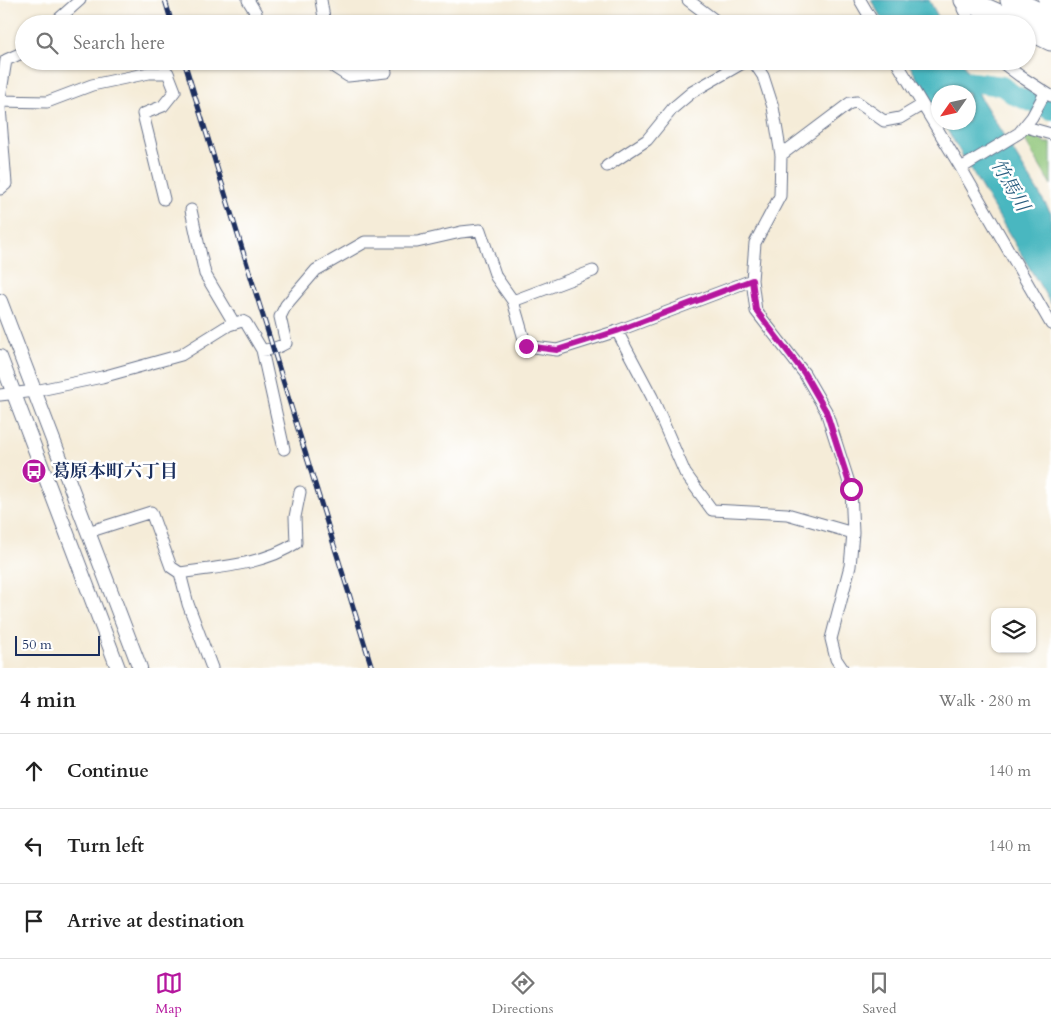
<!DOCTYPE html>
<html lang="en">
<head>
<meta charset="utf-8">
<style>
  :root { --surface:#fff; --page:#f6f6f6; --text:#222; --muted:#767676; --line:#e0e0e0; --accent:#b5179e }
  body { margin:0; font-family:Cardo,"Noto Serif JP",serif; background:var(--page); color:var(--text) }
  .controls { position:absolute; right:15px; bottom:15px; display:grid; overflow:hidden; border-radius:10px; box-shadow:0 1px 4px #0004 }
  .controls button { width:45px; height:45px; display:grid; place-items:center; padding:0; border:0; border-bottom:1px solid var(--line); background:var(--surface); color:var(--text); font:25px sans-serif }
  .compass { position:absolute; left:931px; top:85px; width:45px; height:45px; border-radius:50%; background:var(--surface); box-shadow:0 1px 4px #0004; rotate:236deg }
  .scale { position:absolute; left:15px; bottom:12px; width:85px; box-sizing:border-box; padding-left:5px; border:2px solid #1b2f5e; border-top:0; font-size:14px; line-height:18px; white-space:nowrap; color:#1b2f5e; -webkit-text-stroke:4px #fff; paint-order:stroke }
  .stop { position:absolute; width:15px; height:15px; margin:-11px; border:4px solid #b5179e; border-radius:50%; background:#fff }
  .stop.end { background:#b5179e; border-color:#fff; box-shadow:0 1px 5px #0008 }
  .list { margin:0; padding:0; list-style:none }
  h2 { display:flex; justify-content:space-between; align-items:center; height:65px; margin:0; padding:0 20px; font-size:21px }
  h2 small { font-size:16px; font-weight:400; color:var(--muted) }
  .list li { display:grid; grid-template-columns:32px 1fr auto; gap:15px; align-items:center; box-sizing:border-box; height:75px; padding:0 20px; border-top:1px solid var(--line) }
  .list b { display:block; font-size:19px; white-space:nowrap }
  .list em { font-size:16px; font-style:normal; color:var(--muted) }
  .icon { flex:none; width:28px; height:28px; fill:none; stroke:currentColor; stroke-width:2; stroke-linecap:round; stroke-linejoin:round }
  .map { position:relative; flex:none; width:1051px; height:668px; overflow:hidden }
  .search { position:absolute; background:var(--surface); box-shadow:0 1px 4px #0004; left:15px; right:15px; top:15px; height:55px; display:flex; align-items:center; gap:12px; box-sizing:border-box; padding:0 18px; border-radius:28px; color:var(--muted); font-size:19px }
  .sheet { height:290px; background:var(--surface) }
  nav { display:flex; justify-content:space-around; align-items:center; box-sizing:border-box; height:70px; border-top:1px solid var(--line); background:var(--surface); font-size:14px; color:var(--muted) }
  nav a { display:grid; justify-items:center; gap:2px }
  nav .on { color:var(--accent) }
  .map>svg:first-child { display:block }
  .green { fill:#8dc477; stroke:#547a6a }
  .water { fill:#48b7c0; stroke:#32738f }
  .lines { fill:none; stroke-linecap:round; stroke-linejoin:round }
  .river { stroke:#48b7c0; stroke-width:20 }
  .minor-casing { stroke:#677189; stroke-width:13 }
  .tertiary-casing { stroke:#677189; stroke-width:16 }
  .motorway-casing { stroke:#677189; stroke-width:23 }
  .minor { stroke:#fff; stroke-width:11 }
  .tertiary { stroke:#fff; stroke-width:14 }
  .motorway { stroke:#fff; stroke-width:21 }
  .rail-casing { stroke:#1b2f5e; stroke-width:5 }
  .rail { stroke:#fff; stroke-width:3; stroke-dasharray:9; stroke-linecap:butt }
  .route { stroke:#b5179e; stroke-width:6 }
  .labels { text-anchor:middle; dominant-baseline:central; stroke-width:5; stroke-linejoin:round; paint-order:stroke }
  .poi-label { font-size:18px; font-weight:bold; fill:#1b2f5e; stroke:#fff; text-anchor:start }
  .water-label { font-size:19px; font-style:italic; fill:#2b5f80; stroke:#fff }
</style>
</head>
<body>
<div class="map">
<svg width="1051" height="668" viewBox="0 0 1051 668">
  <rect width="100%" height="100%" fill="#fff"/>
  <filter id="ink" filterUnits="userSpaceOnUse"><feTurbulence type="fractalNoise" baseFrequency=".02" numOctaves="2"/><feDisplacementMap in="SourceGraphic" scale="10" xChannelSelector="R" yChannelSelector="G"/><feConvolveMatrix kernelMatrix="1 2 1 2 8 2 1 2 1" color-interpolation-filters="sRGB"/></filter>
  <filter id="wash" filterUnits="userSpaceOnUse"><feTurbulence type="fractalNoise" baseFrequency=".0096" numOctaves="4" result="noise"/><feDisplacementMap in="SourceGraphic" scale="20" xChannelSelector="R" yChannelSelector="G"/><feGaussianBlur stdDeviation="1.12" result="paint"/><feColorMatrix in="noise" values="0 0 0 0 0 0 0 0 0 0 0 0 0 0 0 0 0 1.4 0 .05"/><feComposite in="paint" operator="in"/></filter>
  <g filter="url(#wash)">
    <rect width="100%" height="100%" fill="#f5ecd8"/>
    <path class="green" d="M 1030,135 L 1038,137 L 1044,143 L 1051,143 L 1051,185 L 1025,141 L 1025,138 Z"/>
    <path class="water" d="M 871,0 L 929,0 L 942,24 L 885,24 Z
      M 907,61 L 962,61 L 982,100 L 1051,213 L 1051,304 L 943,123 L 968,122 L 968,92 L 938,92 L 938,114 Z"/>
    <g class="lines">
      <path class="river" d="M 949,79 L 1002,86 L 1014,95 L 1051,110"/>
    </g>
  </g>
  <g filter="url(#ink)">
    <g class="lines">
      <defs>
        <path id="minor" d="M 248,0 L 256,13
          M 321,0 L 325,24
          M 688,0 L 720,24
          M 860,0 L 874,24
          M 1044,0 L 1051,4
          M 963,9 L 971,24
          M 53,24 L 80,0
          M 332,61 L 334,67 L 348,76 L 386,72
          M 753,61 L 763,76 L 773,107 L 781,155 L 780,196 L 755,243 L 752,280 L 756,311 L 804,373 L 826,411 L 851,489 L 853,533 L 850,566 L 831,639 L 836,659 L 842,668
          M 896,61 L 961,168 L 1051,324
          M 1000,61 L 1020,76 L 1051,96
          M 0,98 L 6,60 L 24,52
          M 0,101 L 47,102 L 92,85 L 149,73 L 168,73 L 175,91 L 163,106 L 143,114 L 164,199
          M 0,107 L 6,184 L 0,189
          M 1026,127 L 1051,134
          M 781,155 L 850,103 L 857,102 L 884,121 L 900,118 L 922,105
          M 607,166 L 647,140 L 673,108 L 692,92 L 746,61
          M 961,168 L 1019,133 L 1032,117 L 1045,93
          M 191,210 L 205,274 L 234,323
          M 513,301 L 593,271
          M 617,331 L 652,397 L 685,473 L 712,510 L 787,514 L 853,533
          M 262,350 L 284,449
          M 0,395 L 35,391 L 102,377 L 181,355 L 229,325 L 242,321 L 246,323 L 262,350 C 271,350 278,348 286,343 L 280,317 L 286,305 L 316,270 L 365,242 L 417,242 L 461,232 L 480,230 L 496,277 L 513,301 L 526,346 L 557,350 L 617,331 L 752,280
          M 88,532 L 151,512 L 171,567 L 180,573 L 188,604 L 212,668
          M 180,573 C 218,567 263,565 296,543 L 295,517 L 300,492"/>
        <path id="tertiary" d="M 0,301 L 140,668
          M 0,357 L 118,668"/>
        <path id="motorway" d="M 965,0 L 1019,24
          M 1011,0 L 1051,19
          M 1027,28 L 1051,40"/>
      </defs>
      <use href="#minor" class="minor-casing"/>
      <use href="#tertiary" class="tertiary-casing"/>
      <use href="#motorway" class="motorway-casing"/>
      <use href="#minor" class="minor"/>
      <use href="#tertiary" class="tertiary"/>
      <use href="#motorway" class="motorway"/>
      <defs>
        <path id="rail" d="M 165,0 L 172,24
          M 184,61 L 372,668"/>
      </defs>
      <use href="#rail" class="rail-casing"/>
      <use href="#rail" class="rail"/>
    </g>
  </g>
  <g class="lines" filter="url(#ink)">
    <path class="route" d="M 526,346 L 557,350 L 617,331 L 752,280 L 756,310 L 804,373 L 826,411 L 851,489"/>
  </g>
  <defs>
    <symbol id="bus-disc" viewBox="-11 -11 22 22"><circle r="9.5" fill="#b5179e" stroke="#fff"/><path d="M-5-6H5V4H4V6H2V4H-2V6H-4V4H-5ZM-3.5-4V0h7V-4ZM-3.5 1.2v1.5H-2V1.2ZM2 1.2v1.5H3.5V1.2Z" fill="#fff"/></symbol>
  </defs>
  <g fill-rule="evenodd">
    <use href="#bus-disc" x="20" y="457" width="28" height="28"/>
  </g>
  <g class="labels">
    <g class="poi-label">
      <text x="52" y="471">葛原本町六丁目</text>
    </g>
    <g class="water-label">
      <text transform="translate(1010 185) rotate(60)">竹馬川</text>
    </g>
  </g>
</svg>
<div class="controls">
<button><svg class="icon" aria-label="layers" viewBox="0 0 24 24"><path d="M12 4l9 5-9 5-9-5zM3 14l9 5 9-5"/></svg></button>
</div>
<svg class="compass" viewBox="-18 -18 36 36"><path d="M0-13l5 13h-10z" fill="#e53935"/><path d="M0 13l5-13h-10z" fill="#767676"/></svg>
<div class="scale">50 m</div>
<div class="stop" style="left:851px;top:489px"></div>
<div class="stop end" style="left:526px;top:346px"></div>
<div class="search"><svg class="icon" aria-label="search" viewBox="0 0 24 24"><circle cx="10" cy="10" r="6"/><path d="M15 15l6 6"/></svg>Search here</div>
</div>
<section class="sheet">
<h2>4 min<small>Walk · 280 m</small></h2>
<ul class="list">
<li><svg class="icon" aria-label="ahead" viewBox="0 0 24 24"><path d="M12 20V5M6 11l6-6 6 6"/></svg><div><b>Continue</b></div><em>140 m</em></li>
<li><svg class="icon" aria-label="left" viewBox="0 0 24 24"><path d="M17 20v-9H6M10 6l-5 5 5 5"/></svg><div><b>Turn left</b></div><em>140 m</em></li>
<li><svg class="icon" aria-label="arrive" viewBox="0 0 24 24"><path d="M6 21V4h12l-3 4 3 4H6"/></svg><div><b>Arrive at destination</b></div></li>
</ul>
</section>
<nav>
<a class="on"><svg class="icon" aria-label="map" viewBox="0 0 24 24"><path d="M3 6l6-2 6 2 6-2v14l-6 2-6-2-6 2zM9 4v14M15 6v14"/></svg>Map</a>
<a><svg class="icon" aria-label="directions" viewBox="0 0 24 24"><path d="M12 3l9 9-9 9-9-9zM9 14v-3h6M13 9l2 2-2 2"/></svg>Directions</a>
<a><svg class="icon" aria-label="saved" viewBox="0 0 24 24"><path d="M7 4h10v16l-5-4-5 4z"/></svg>Saved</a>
</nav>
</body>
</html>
